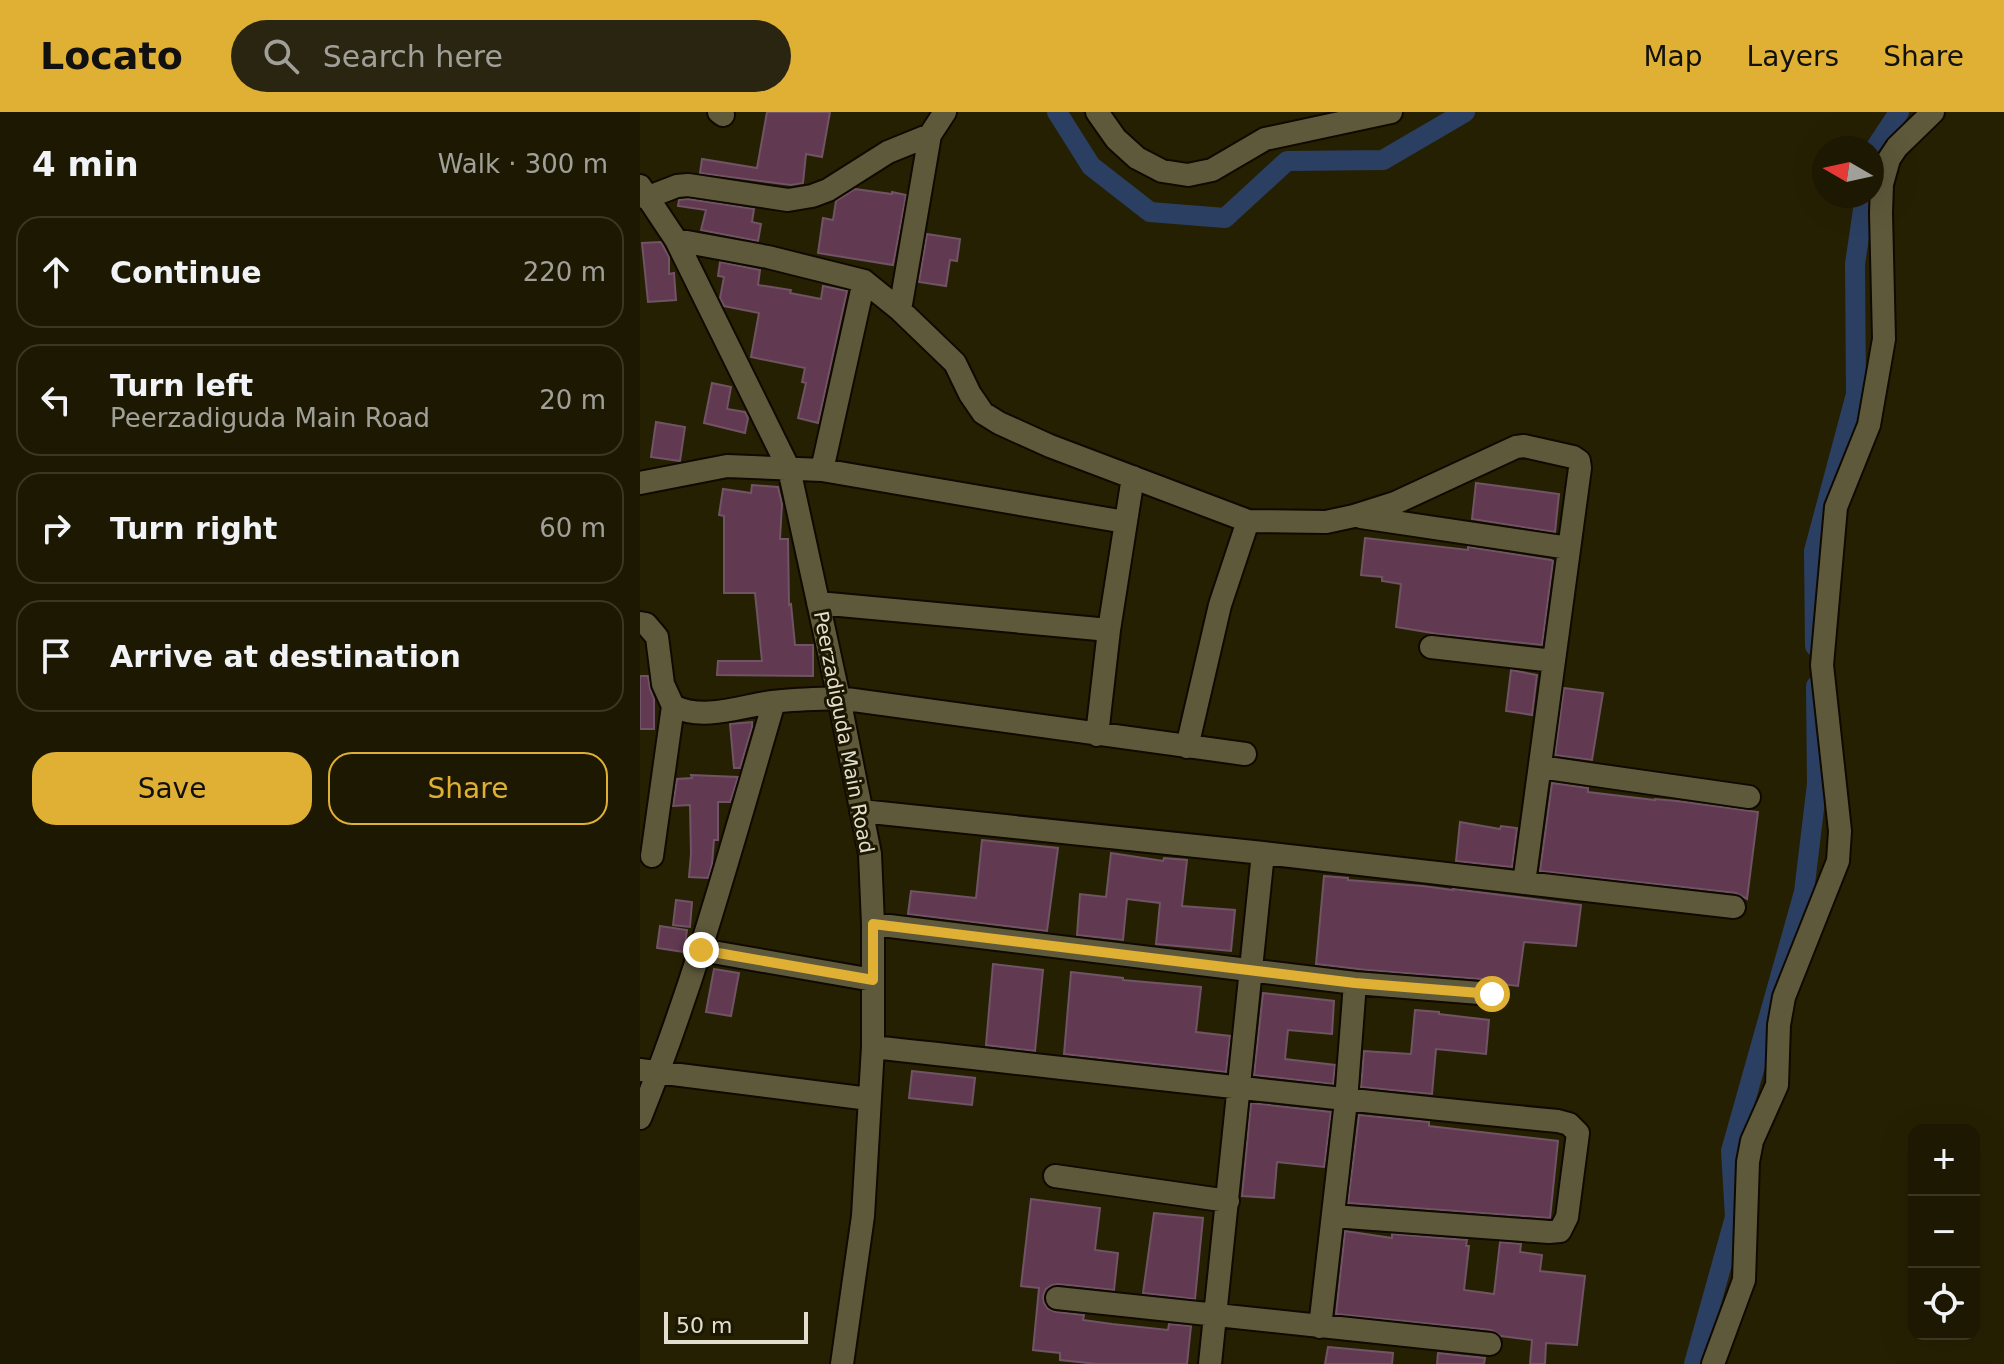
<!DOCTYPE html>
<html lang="en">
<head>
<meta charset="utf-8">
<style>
  :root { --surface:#1c1802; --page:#292511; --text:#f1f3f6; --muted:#a0a099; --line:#3a3724; --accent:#e0b034 }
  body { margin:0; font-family:"DejaVu Sans",sans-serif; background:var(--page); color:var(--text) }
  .controls { position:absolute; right:24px; bottom:24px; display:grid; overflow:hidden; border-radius:16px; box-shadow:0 8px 32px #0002 }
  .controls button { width:72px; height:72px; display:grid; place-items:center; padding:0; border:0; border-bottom:2px solid var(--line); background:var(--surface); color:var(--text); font:40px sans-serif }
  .compass { position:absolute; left:1172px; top:24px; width:72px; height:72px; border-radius:50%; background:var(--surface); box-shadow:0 8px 32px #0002; rotate:279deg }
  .scale { position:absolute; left:24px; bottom:20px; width:144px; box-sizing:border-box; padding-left:8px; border:4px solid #e2dfce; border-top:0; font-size:22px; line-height:28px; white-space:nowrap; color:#e2dfce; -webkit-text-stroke:6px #1c1700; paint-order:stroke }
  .stop { position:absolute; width:24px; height:24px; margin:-18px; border:6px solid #e0b034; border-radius:50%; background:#fff }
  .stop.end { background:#e0b034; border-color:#fff; box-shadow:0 2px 8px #0008 }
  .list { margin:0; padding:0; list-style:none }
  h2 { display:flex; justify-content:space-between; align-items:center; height:104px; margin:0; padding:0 32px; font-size:34px }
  h2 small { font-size:26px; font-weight:400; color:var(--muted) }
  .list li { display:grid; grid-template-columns:52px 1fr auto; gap:24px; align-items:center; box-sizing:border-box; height:112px; margin:0 16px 16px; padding:0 16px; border:2px solid var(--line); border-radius:24px }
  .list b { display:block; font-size:30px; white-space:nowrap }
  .list p { margin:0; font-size:26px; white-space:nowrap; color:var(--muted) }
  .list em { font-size:26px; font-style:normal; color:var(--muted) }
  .actions { display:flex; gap:16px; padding:24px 32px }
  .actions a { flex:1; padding:18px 0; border:2px solid var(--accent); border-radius:24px; text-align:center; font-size:28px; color:var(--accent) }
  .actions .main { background:var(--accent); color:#111 }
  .icon { flex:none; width:44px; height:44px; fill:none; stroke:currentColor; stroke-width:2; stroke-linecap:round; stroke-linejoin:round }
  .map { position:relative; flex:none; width:1364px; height:1252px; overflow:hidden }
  header { display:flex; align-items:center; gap:48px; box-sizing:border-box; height:112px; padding:0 40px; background:var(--accent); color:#111 }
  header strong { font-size:38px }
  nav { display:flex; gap:44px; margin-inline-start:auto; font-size:28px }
  .search { width:560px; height:72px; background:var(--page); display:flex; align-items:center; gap:20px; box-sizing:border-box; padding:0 28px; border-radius:44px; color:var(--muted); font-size:30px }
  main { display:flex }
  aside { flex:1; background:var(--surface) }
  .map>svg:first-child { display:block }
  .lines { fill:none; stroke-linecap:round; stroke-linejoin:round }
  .canal { stroke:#2b3f62; stroke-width:20 }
  .building { fill:#613a52; stroke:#705364; stroke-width:2 }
  .minor-casing { stroke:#0f0900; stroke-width:26 }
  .minor { stroke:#5f593b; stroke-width:22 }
  .route { stroke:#e0b034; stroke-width:10 }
  .labels { text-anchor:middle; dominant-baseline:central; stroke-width:6; stroke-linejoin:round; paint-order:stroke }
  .street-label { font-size:20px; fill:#e2dfce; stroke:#1c1700 }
</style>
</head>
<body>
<header>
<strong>Locato</strong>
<div class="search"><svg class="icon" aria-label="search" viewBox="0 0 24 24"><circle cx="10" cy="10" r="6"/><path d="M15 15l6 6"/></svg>Search here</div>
<nav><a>Map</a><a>Layers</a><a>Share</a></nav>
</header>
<main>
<aside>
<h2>4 min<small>Walk · 300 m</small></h2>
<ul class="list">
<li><svg class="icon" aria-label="ahead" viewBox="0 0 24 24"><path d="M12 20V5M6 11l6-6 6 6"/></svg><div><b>Continue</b></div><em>220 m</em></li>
<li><svg class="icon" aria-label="left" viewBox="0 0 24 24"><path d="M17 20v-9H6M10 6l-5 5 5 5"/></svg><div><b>Turn left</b><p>Peerzadiguda Main Road</p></div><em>20 m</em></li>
<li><svg class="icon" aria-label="right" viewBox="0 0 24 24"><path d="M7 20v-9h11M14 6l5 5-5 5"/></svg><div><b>Turn right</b></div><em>60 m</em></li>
<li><svg class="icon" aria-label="arrive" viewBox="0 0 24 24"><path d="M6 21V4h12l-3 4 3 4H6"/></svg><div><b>Arrive at destination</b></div></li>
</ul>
<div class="actions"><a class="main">Save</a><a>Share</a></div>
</aside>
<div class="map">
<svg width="1364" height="1252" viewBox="0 0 1364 1252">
  <rect width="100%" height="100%" fill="#262003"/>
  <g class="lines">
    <path class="canal" d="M 417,0 L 451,54 L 510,100 L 585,106 L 647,49 L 743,48 L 825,0
      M 1232,41 L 1259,0
      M 1175,534 L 1174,439 L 1216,282 L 1215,152 L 1225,84
      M 1054,1252 L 1095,1105 L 1091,1039 L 1164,780 L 1177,672 L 1176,574"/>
  </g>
  <path class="building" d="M 127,0 L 190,0 L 182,45 L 166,42 L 163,71 L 151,73 L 60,61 L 62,47 L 117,56 Z
    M 215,77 L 252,82 L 252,80 L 266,83 L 253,153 L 178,141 L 183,106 L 193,108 L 196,89 Z
    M 48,87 L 114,97 L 112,110 L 121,112 L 118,129 L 61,118 L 66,98 L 38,94 L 39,88 Z
    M 287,122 L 320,127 L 317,149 L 310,148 L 306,174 L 279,170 Z
    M 21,130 L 29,145 L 29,162 L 34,161 L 36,188 L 8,190 L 2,131 Z
    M 80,150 L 120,158 L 118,173 L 151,178 L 150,181 L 181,187 L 183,174 L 207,179 L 178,311 L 158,306 L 166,271 L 162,270 L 165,256 L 111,245 L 119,201 L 84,194 L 80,186 L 84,165 L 78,164 Z
    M 72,271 L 91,275 L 87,297 L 105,300 L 108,306 L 105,321 L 64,311 Z
    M 16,310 L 45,315 L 40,349 L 11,345 Z
    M 836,371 L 919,382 L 915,420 L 832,407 Z
    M 112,373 L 138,375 L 142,392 L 140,427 L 148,427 L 149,493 L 151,492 L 155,533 L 173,533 L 173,564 L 77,563 L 78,549 L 122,549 L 115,481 L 84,481 L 84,404 L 79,403 L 83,377 L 111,381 Z
    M 725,426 L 828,438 L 828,435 L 911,448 L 913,449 L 902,533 L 798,522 L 756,515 L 761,472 L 742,469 L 742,465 L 721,463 Z
    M 871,558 L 897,563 L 892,603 L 866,599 Z
    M 0,564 L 8,564 L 10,577 L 14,587 L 14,617 L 0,617 Z
    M 924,576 L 963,581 L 952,648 L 915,643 Z
    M 112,610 L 112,615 L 100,656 L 94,656 L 90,612 Z
    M 51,663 L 98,665 L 90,690 L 78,690 L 78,728 L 74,728 L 72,752 L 68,766 L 49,765 L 51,742 L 50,693 L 33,694 L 37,667 L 52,666 Z
    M 912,671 L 948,676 L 948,680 L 1015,688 L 1015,687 L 1037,689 L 1118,700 L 1107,787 L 1096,781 L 900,759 Z
    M 820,710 L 860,717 L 861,714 L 877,716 L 872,755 L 816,749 Z
    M 342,728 L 418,736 L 407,819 L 268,802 L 271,779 L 336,786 Z
    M 471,741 L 523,749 L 524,746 L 547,748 L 542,794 L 595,798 L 591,839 L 516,832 L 520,791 L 487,787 L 483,828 L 437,823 L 440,782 L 466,785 Z
    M 684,764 L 708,766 L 708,768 L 783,774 L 813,778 L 813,777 L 941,793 L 936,834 L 884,830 L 878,874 L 861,872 L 853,868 L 727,858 L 676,852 Z
    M 36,788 L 52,790 L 50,815 L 33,813 Z
    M 20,814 L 47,818 L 44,840 L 17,836 Z
    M 353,852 L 403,858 L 395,939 L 346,933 Z
    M 74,857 L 99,861 L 91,904 L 66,900 Z
    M 431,860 L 483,866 L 483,868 L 561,875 L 556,920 L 590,924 L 586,960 L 424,942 Z
    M 623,881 L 694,889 L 692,922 L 648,918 L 645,947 L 695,953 L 693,972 L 614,963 Z
    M 775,898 L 799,900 L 799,902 L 849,908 L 846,942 L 796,937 L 792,982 L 721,975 L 724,939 L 771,942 Z
    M 272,959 L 335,966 L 332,993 L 269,986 Z
    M 611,991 L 691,1000 L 684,1055 L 637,1050 L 634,1086 L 602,1084 Z
    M 719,1003 L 789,1010 L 789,1014 L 918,1029 L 910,1106 L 708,1091 Z
    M 391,1087 L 460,1096 L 455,1138 L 478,1141 L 474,1178 L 418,1172 L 412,1173 L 406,1177 L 403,1184 L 404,1191 L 408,1197 L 416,1200 L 444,1203 L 443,1208 L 472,1212 L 528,1218 L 529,1212 L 551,1214 L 547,1252 L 457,1252 L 420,1248 L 420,1241 L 393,1238 L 399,1176 L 381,1174 Z
    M 514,1101 L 563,1106 L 555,1187 L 503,1181 Z
    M 705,1119 L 752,1126 L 752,1122 L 827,1128 L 826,1134 L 829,1134 L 824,1178 L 854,1182 L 860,1130 L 881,1132 L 880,1140 L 902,1143 L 900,1159 L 945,1164 L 937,1233 L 906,1231 L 905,1252 L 890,1252 L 892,1228 L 861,1224 L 851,1218 L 696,1202 Z
    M 688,1235 L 753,1241 L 752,1252 L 685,1252 Z
    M 798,1241 L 845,1246 L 844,1252 L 797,1252 Z"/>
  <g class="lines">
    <defs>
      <path id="minor" d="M 79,0 L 83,3
        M 457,0 L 476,27 L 497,46 L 522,59 L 548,63 L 572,58 L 625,27 L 751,0
        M 0,74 L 36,128 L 149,357 L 199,586 L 230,742 L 233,812 L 233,935 L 223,1104 L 202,1252
        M 6,86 L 37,74 L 48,73 L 148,88 L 172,84 L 188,78 L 248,40 L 290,23
        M 36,128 L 128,145 L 224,169 L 260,198 L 315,251 L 330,282 L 343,301 L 359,311 L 410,334 L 608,409 L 686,410 L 714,404 L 755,391 L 876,335 L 884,334 L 933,345 L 939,349 L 940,356 L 884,771
        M 260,198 L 290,23 L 305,0
        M 182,358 L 224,169
        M 0,371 L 87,354 L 182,358 L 485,410
        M 721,405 L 929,436
        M 178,491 L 469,518
        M 0,511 L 6,512 L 17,525 L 23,572 L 33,594 C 63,609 99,595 131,590 C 153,587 177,587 199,586 L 605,642
        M 791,535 L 914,549
        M 457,623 L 469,518 L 493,365
        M 547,635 L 580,493 L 608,409
        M 900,655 L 1109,685
        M 221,699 L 623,741 L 1094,795
        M 12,744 L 33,594
        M 233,812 L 715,871 L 852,882
        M 61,838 L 233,868
        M 233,935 C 462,960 689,987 918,1009 L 929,1012 L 938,1021 L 927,1105 L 920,1119 L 909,1120 L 693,1104
        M 0,958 L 229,987
        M 0,1006 C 55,871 93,729 134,590
        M 415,1064 L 588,1089
        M 417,1186 L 850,1232
        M 680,1215 L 706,989 L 715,871
        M 570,1252 L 623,741
        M 1073,1252 L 1104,1168 L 1108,1050 L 1112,1029 L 1137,973 L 1139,913 L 1144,885 L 1198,749 L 1200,719 L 1182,553 L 1196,395 L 1229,313 L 1244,227 L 1241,101 L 1242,72 L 1249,47 L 1257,35 L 1293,0"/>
    </defs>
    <use href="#minor" class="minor-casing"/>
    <use href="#minor" class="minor"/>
  </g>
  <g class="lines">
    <path class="route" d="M 61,838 L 233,868 L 233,812 L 715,871 L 852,882"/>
  </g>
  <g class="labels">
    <g class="street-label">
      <text transform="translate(204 620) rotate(79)">Peerzadiguda Main Road</text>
    </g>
  </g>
</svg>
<div class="controls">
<button>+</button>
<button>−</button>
<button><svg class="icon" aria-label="locate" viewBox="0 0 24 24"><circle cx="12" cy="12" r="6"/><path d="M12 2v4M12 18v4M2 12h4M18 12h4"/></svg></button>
</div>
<svg class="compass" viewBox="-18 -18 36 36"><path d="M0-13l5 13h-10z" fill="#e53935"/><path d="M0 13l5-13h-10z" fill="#a0a099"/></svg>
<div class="scale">50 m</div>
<div class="stop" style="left:852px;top:882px"></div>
<div class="stop end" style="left:61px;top:838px"></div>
</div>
</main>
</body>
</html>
